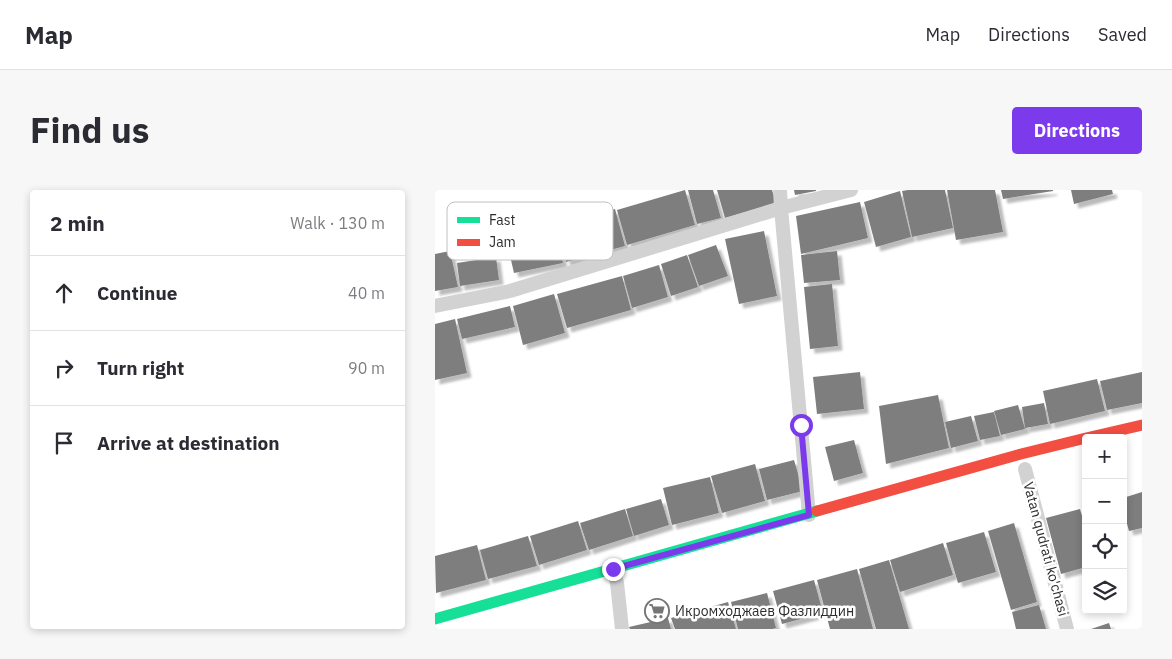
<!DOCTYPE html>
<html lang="en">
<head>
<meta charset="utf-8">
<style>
  :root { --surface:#fff; --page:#f7f7f7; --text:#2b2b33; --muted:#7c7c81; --line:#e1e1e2; --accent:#7c3aed }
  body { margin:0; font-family:"IBM Plex Sans",sans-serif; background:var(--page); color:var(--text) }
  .controls { position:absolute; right:15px; bottom:15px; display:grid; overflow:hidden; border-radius:5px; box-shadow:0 2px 8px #0003 }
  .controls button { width:45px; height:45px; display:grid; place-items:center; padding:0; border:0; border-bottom:1px solid var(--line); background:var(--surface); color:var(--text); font:25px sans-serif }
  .stop { position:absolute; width:15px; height:15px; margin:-11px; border:4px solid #7c3aed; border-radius:50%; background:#fff }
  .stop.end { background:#7c3aed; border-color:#fff; box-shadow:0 1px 5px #0008 }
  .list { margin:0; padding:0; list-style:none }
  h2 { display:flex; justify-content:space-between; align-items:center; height:65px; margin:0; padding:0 20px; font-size:21px }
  h2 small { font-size:16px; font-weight:400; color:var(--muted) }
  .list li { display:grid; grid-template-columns:32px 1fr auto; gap:15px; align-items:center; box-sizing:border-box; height:75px; padding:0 20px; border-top:1px solid var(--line) }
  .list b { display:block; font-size:19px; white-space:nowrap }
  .list em { font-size:16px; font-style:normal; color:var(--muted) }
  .icon { flex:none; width:28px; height:28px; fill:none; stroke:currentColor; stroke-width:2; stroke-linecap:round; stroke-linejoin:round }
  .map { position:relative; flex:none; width:707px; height:439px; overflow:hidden; border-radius:5px }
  header { display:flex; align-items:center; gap:30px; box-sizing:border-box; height:70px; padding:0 25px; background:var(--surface); border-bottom:1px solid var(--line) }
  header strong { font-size:24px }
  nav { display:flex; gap:28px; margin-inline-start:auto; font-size:18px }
  .intro { display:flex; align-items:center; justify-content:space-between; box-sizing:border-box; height:120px; padding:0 30px }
  h1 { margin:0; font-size:35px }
  .button { padding:12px 22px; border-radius:5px; background:var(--accent); color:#fff; font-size:18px; font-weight:700 }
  main { display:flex; gap:30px; padding:0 30px }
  aside { flex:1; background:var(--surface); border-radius:5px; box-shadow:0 2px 8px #0003 }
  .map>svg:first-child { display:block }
  .building { fill:#7e7e7e; filter:url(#shadow) }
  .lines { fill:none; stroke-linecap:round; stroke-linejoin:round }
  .street { stroke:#d2d2d2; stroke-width:14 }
  .fast { stroke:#16e098; stroke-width:11 }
  .jam { stroke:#f24e42; stroke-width:11 }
  .route { stroke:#7c3aed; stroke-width:6 }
  .labels { text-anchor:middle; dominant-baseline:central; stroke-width:5; stroke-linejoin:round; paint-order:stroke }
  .street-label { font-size:14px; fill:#2d2d2d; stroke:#fff }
  .poi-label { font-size:14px; fill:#2d2d2d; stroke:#fff; text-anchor:start }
  .key { fill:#fff; stroke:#c0c0c0; stroke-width:1 }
  .key-label { font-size:14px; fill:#2d2d2d }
</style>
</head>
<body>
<header>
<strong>Map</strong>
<nav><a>Map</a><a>Directions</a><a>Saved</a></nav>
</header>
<div class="intro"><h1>Find us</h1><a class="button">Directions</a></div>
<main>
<aside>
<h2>2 min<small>Walk · 130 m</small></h2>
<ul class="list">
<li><svg class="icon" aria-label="ahead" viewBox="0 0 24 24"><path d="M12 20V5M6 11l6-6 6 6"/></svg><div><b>Continue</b></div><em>40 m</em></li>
<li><svg class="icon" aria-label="right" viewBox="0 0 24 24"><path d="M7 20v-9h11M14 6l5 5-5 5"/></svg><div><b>Turn right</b></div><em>90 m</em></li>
<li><svg class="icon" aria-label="arrive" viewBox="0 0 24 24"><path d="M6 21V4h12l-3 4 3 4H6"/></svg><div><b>Arrive at destination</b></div></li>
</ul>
</aside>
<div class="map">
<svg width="707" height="439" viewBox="0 0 707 439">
  <defs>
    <filter id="shadow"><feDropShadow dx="4.5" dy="4.5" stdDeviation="1" flood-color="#0004"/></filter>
  </defs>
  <rect width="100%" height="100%" fill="#fff"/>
  <path class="building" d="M 250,0 L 260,35 L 192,55 L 182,20 Z
    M 253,0 L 278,0 L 286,28 L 262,34 Z
    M 282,0 L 337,0 L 341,13 L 290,28 Z
    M 359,0 L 381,0 L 381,1 L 360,5 Z
    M 473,0 L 510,0 L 518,38 L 477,47 L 467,1 Z
    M 512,0 L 560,0 L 568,42 L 521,50 Z
    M 566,0 L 618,0 L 618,1 L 568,9 Z
    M 636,0 L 677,0 L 678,4 L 639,14 Z
    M 465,1 L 476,47 L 441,57 L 429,12 Z
    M 425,12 L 433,48 L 366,64 L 361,26 Z
    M 180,19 L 190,56 L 131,72 L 121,35 Z
    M 329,41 L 342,106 L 304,114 L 290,49 Z
    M 122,46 L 128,73 L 79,83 L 73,57 Z
    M 281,55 L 293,86 L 264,96 L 253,65 Z
    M 15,61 L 23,97 L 0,101 L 0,64 Z
    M 402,61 L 405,90 L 369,93 L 366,65 Z
    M 252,65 L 263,97 L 236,106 L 226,74 Z
    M 61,67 L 64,90 L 25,96 L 22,73 Z
    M 224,75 L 233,107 L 197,118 L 188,86 Z
    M 187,86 L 196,120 L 132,138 L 122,104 Z
    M 397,94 L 403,156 L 375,159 L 369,97 Z
    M 119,104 L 130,143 L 88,155 L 78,116 Z
    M 75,116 L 80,137 L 27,149 L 22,129 Z
    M 20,129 L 32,183 L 0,190 L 0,134 Z
    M 425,182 L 429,219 L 382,224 L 378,187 Z
    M 707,182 L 707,213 L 672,220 L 665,191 Z
    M 662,189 L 670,221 L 615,234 L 608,201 Z
    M 503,205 L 514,258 L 451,274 L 444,216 Z
    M 609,213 L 613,234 L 590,238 L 587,217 Z
    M 583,215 L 590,239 L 566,245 L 559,221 Z
    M 559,222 L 565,246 L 545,250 L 539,226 Z
    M 536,226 L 543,251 L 516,258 L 510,232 Z
    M 419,250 L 428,283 L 399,291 L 390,257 Z
    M 359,270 L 368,301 L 332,310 L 324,279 Z
    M 320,274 L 330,311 L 287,323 L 276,286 Z
    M 275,287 L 284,323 L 237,335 L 228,298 Z
    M 707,302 L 707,338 L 694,341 L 688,319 L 688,308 Z
    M 226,309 L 234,335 L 199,346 L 191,319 Z
    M 190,319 L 198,346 L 154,360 L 145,333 Z
    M 645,319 L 651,340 L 651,377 L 626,384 L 611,328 Z
    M 143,331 L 152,360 L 104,375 L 95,346 Z
    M 579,333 L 602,412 L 576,420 L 553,341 Z
    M 549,342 L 561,382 L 523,393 L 511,353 Z
    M 93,346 L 102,376 L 53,389 L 45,360 Z
    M 508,353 L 518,385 L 465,402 L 455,370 Z
    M 42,355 L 51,390 L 1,403 L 0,366 Z
    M 454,370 L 474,439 L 441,439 L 424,379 Z
    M 422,379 L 438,439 L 395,439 L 382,390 Z
    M 379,390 L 388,423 L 347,434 L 338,401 Z
    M 332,403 L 341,438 L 337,439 L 303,439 L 296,412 Z
    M 293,412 L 301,439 L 240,439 L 236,428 Z
    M 604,415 L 611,439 L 581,439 L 577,422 Z
    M 233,428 L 236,439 L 195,439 L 194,437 Z
    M 674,433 L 676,439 L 656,439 Z"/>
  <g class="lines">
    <path class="street" d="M 345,0 L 346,18 L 374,325
      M 0,116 L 75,101 L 346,18 L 416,0
      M 590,279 L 632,439
      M 178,379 L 182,393 L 187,439"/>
    <path class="fast" d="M 0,429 L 382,321"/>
    <path class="jam" d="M 651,248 L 707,235
      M 382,321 L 586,264 L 651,248"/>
  </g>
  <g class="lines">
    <path class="route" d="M 178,379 L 374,325 L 366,235"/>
  </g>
  <defs>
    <symbol id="supermarket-ring" viewBox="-11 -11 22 22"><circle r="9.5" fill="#fff" stroke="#767676" stroke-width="1.5"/><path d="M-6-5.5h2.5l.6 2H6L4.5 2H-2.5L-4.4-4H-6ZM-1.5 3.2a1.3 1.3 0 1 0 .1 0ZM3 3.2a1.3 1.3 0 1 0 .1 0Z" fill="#767676"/></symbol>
  </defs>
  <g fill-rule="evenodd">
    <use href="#supermarket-ring" x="208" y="407" width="28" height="28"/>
  </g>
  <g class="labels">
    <g class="street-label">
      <text transform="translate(611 359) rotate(75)">Vatan qudrati ko'chasi</text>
    </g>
    <g class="poi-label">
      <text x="240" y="421">Икромходжаев Фазлиддин</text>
    </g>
  </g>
  <rect x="12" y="12" width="166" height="58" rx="8" class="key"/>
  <rect x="22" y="27" width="23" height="6" fill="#16e098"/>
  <rect x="22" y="49" width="23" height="7" fill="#f24e42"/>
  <g class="key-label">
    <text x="54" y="35">Fast</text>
    <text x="54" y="57">Jam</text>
  </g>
</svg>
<div class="controls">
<button>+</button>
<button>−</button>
<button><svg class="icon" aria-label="locate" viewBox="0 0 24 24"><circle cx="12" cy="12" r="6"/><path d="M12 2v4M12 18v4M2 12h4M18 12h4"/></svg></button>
<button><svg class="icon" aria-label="layers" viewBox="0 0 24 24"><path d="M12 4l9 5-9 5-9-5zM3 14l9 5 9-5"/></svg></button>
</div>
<div class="stop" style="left:366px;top:235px"></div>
<div class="stop end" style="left:178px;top:379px"></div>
</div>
</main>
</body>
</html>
